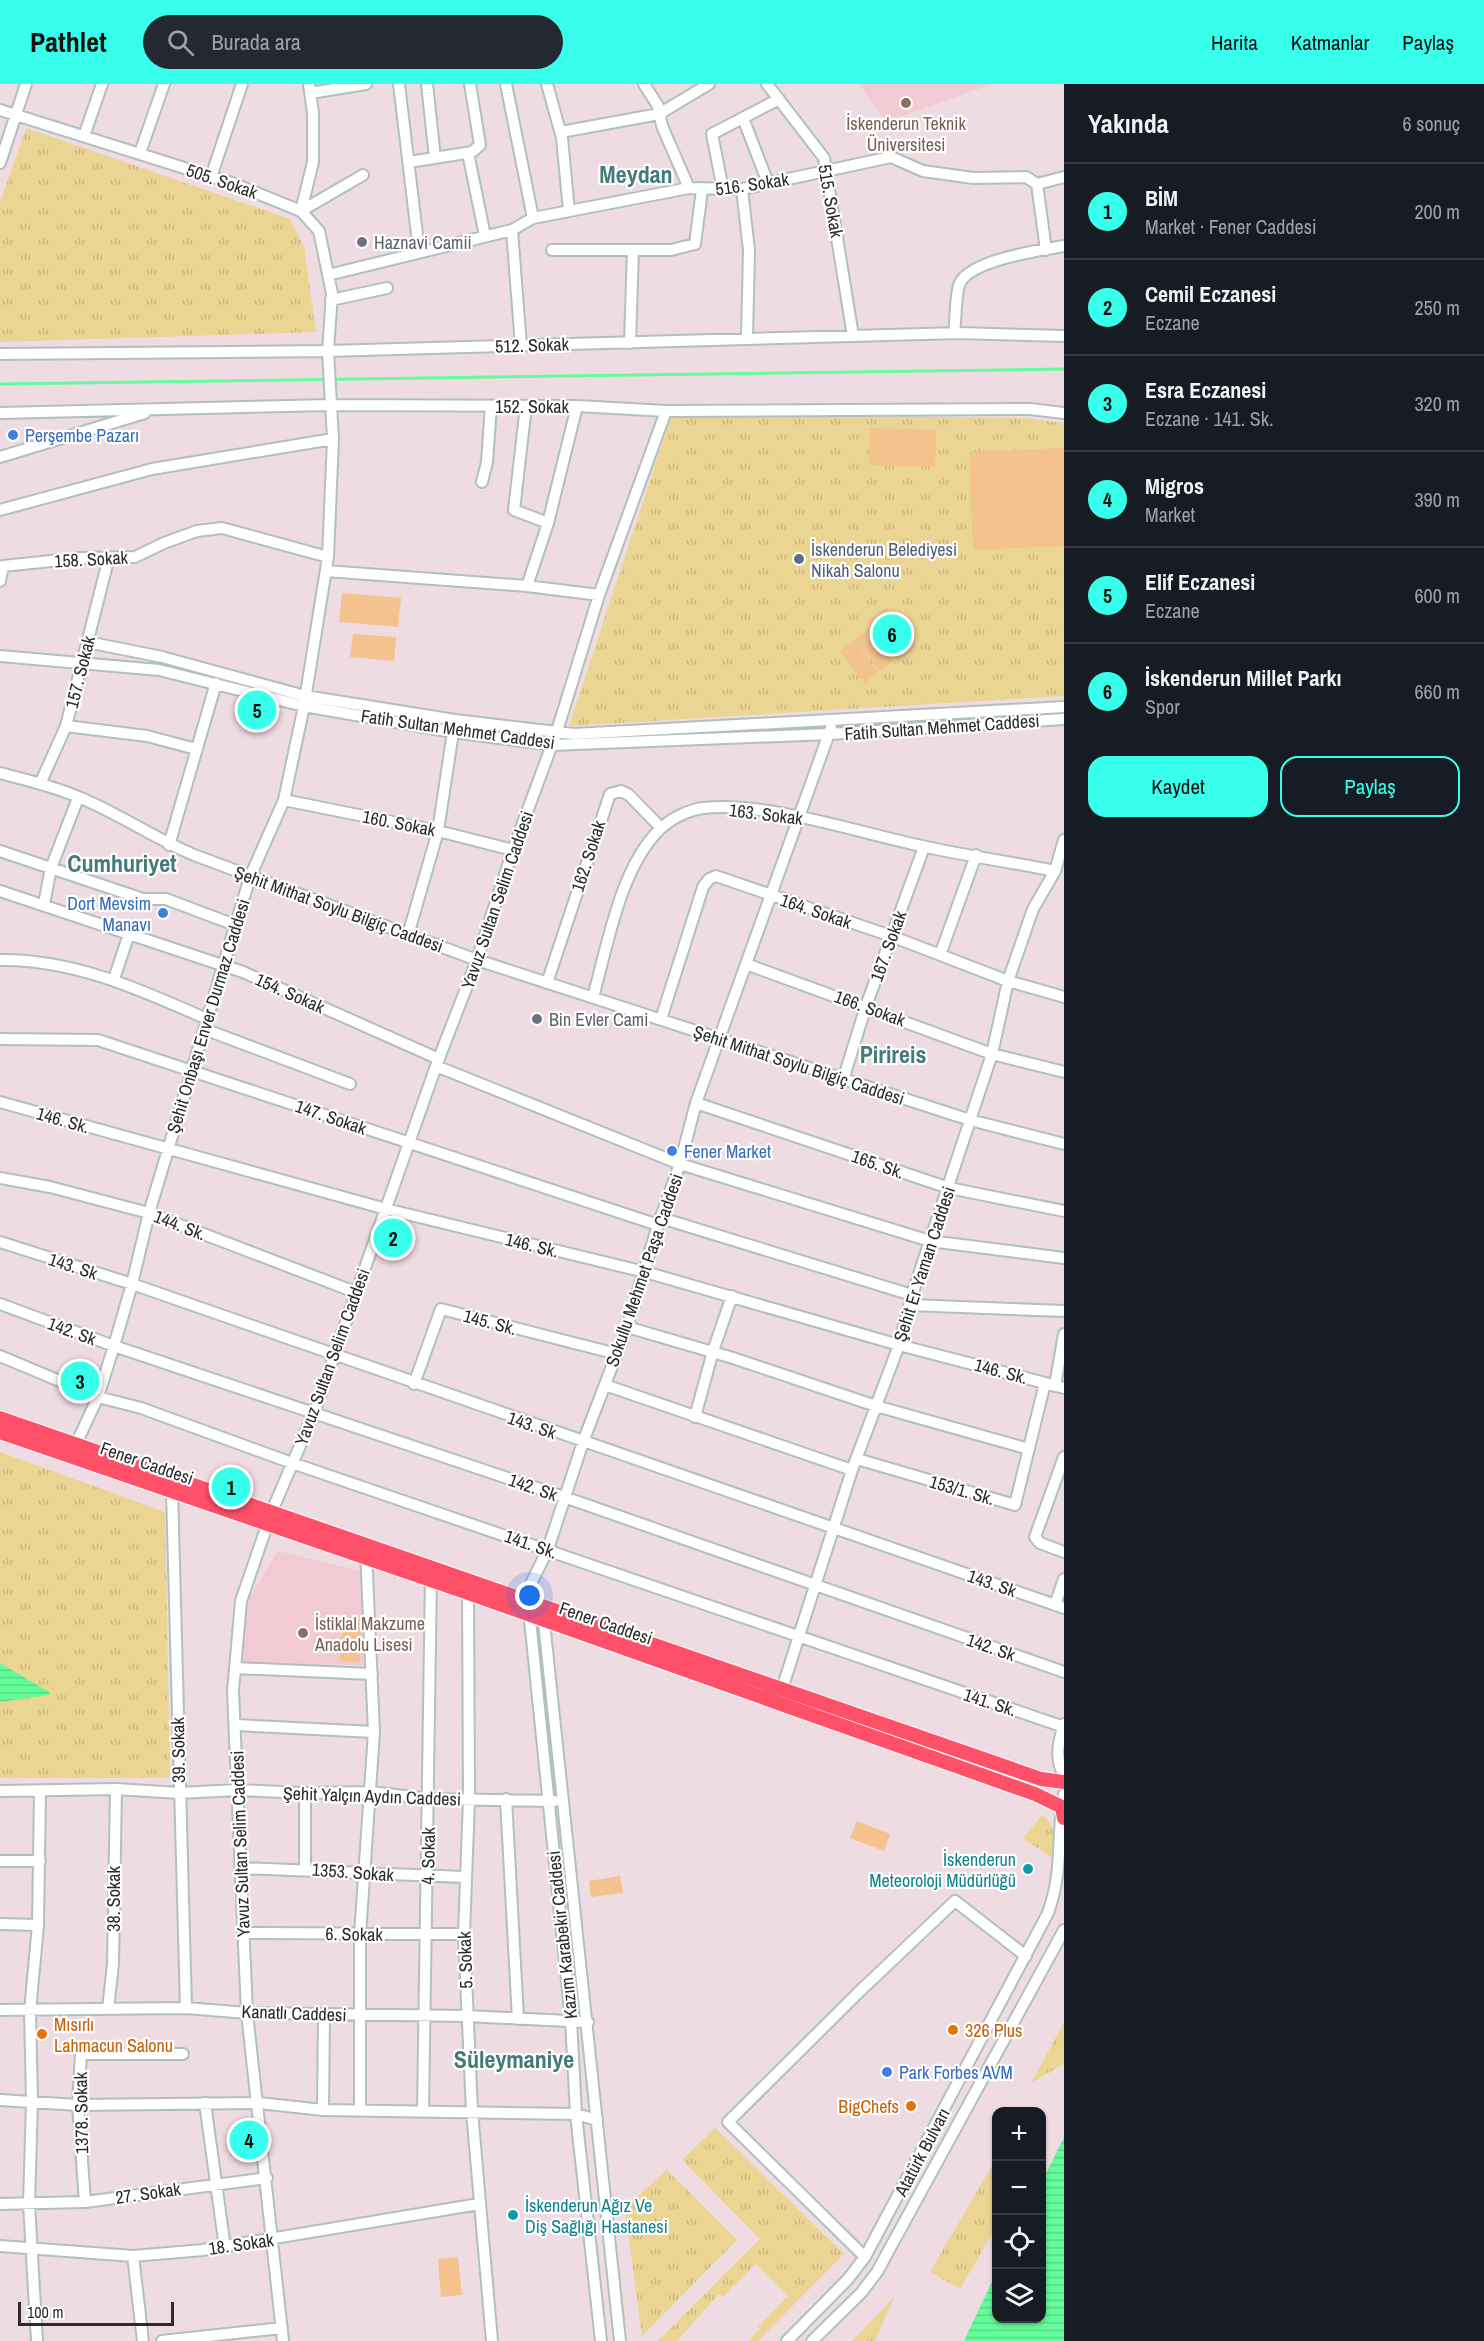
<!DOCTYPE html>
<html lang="tr">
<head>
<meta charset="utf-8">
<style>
  :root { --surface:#171b24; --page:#242831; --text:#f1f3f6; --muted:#9ea1a6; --line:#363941; --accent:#38ffec }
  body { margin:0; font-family:"Archivo Narrow",sans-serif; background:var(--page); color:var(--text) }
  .controls { position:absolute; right:18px; bottom:18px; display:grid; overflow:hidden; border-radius:12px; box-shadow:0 2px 4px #0004 }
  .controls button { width:54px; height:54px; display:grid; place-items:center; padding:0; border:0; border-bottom:2px solid var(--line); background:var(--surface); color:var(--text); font:30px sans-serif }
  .scale { position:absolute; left:18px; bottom:15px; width:156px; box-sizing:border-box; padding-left:6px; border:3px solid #2b2b2b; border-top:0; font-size:16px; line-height:21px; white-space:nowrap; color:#2b2b2b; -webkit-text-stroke:4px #fff; paint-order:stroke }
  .you { position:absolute; left:530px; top:1512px; width:21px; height:21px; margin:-15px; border:4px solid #fff; border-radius:50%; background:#1a73e8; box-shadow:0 0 0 9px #1a73e833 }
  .badge { display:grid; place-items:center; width:39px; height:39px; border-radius:50%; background:var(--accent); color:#111; font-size:20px; font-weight:700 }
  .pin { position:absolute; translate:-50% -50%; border:3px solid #fff; box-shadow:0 2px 6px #0006 }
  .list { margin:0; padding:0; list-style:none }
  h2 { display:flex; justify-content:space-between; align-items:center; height:78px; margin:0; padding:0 24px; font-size:26px }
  h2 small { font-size:20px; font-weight:400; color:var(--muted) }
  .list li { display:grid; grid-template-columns:39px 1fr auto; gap:18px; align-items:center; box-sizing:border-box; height:96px; padding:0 24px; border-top:2px solid var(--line) }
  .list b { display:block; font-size:22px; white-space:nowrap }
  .list p { margin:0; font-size:20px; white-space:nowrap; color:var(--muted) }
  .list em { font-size:20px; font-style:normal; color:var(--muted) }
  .actions { display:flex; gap:12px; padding:18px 24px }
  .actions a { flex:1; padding:14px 0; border:2px solid var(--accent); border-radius:18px; text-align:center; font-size:21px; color:var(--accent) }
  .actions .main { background:var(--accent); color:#111 }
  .icon { flex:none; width:33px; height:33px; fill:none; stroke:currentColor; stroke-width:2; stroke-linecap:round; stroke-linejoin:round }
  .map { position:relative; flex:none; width:1064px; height:2257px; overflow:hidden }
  header { display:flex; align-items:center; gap:36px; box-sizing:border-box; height:84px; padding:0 30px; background:var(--accent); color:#111 }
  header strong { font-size:28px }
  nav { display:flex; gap:33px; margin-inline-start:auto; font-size:21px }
  .search { width:420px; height:54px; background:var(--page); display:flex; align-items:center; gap:15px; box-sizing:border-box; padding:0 21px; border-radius:33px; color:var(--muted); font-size:22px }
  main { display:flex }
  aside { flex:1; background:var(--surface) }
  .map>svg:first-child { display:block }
  .education { fill:#f2cad3 }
  .grass { fill:url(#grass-tufts) }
  .pitch { fill:#f3c28d }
  .water { fill:url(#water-rules) }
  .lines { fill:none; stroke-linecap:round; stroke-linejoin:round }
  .stream { stroke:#64fb9a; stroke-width:3 }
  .minor-casing { stroke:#b0c0be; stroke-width:14 }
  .major-casing { stroke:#fff; stroke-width:16 }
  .minor { stroke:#fff; stroke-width:10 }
  .major { stroke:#ff506a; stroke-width:14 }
  .education-dot { fill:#8d6e63; stroke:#fff; stroke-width:2 }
  .worship-dot { fill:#6b7280; stroke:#fff; stroke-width:2 }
  .shop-dot { fill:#3f7fe0; stroke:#fff; stroke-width:2 }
  .service-dot { fill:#5c6f8a; stroke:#fff; stroke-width:2 }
  .culture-dot { fill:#0f9aa8; stroke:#fff; stroke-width:2 }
  .food-dot { fill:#e8710a; stroke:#fff; stroke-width:2 }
  .labels { text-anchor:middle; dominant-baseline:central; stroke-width:4.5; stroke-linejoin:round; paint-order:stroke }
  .education-label { font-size:18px; fill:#785e54; stroke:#fff }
  .street-label { font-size:18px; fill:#2b2b2b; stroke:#fff }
  .worship-label { font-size:18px; fill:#5b616d; stroke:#fff; text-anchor:start }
  .shop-label { font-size:18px; fill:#366cbe; stroke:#fff; text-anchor:start }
  .service-label { font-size:18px; fill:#4e5e75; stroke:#fff; text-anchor:start }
  .culture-label { font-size:18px; fill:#0d838f; stroke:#fff; text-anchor:end }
  .food-label { font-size:18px; fill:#c56008; stroke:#fff; text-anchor:start }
  .district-label { font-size:24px; font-weight:bold; fill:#437b77; stroke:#fff }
</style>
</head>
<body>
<header>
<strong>Pathlet</strong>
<div class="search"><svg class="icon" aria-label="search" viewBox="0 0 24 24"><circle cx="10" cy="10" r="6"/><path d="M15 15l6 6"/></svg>Burada ara</div>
<nav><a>Harita</a><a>Katmanlar</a><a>Paylaş</a></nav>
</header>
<main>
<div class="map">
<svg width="1064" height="2257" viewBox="0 0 1064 2257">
  <defs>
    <pattern id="grass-tufts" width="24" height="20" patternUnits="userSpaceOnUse" patternTransform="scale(1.5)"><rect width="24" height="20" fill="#ebd593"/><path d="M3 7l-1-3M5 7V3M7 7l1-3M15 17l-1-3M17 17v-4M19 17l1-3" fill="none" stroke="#cab77f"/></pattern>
    <pattern id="water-rules" width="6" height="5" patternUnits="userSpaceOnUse" patternTransform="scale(1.5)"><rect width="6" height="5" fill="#64fb9a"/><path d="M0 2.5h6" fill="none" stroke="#57d785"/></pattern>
  </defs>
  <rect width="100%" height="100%" fill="#efdce2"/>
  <path class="education" d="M 859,0 L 992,0 L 886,38 Z
    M 278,1467 L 363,1488 L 363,1581 L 239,1580 L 247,1517 Z"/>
  <path class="grass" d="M 26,44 L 290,135 L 304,162 L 316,248 L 0,258 L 0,119 Z
    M 672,330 L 1024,334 L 1064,339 L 1064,612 L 569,642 Z
    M 0,1368 L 165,1428 L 170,1694 L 0,1694 Z
    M 1041,1732 L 1046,1733 C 1055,1747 1058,1760 1055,1776 L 1023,1754 Z
    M 1064,1938 L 1064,1980 L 1031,1999 Z
    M 715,2044 L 844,2170 L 758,2257 L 748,2257 L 760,2245 L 758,2243 L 788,2212 L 756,2180 L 723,2213 L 719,2210 L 677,2257 L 658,2257 L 760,2155 L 682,2076 Z
    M 993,2080 L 996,2082 L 996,2143 L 960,2205 L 930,2188 Z
    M 667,2086 L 737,2156 L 642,2252 L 625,2124 Z
    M 894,2213 L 875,2257 L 852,2257 Z"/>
  <path class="pitch" d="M 870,344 L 936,346 L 935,383 L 869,381 Z
    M 1064,364 L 1064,462 L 973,466 L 969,368 Z
    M 342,509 L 401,514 L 398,543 L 339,538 Z
    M 886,523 L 917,562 L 898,577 L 868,538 Z
    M 870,544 L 893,576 L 879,587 L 855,555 Z
    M 353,550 L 396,553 L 394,577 L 350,573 Z
    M 854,556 L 878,588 L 864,599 L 840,567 Z
    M 343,1534 L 362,1536 L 360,1578 L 340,1577 Z
    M 857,1737 L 890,1750 L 884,1767 L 850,1754 Z
    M 620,1792 L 623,1809 L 591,1813 L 589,1797 Z
    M 458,2173 L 462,2211 L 441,2213 L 438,2175 Z"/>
  <path class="water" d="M 0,1579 L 49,1608 L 49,1611 L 0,1618 Z
    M 1064,2053 L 1064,2257 L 964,2257 L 996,2189 L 996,2234 L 1042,2234 L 1042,2098 Z"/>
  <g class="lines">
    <path class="stream" d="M 0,300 L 1064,285"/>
    <defs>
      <path id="minor" d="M 399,0 L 419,167
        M 427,0 L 435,74
        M 506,0 L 533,134
        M 547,0 L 562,54 L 569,127
        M 644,0 L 658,22 L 662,42 L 689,104
        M 767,0 L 824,74 L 853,252
        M 310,9 L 366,0
        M 0,26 L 232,99 L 301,127 L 319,147 L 332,209 L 328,267 L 333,355 L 328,473 L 304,622 L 284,716 L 250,793 L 149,1129 L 132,1200 L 114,1262 L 98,1313 L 76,1360
        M 743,34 L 768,99
        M 561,48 L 659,30 L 709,0
        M 84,52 L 102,0
        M 140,69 L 164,0
        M 468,69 L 485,152
        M 409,78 L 472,68 L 480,61 L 470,0
        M 0,79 L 26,0
        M 211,93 L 242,0
        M 742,105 L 749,166 L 747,255
        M 723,106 L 712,50 L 779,15
        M 301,127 L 313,78 L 313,29 L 309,0
        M 301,127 L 363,91
        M 512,146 L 521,262
        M 552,166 L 671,166 L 695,160 L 702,106
        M 1046,166 L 1037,100 L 1064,93
        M 328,191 L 512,146 L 533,134 L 689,104 L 742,105 L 891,73 L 923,87 L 973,94 L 1026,93 L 1037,100
        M 331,216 L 387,204
        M 954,249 C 956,237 955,209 960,199 C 971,176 1041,166 1064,162
        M 630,259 L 633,166
        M 0,270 L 328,267 L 959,249 L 1064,252
        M 526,322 L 514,426 L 548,439
        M 0,329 L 331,321 L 577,322 L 666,327 L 1030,325 L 1064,329
        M 0,373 L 145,329
        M 482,398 L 487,378 L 491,322
        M 0,426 L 152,385 L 333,355
        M 326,487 L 527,502 L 599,511
        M 0,497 L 3,482 L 80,474 L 135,473 L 164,459 L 197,447 L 222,444 L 328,473
        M 527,502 L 548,439 L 577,322
        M 87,558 L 162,573 L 305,612 L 455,636 L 574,650 L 1064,623
        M 0,572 L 159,586 L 304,622 L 453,648 L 552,661 L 830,650 L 1064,635
        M 66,642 L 147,652 L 196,665
        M 0,689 C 31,697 63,705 92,719 C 127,735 158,756 194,771 L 477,876 L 970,1036 L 1064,1060
        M 40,700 L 66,642 L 109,473
        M 284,716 L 438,747 L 513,766
        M 169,761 L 216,599
        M 0,767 L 143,815 L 166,815 L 235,841
        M 0,807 L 243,888 L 439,975
        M 44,820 L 51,784 L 78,714
        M 408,851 L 438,747 L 453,648
        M 940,871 L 976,771
        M 0,876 C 74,875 141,906 207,935
        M 746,880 L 992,970 L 1064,988
        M 114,895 L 129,850
        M 547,899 L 610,710 L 621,707 L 629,711 L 661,744
        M 593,913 C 608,860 620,785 659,746 C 670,735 688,726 703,724 C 766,717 859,749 922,762 C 966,772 1011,778 1055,787
        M 661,935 L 703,803 L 709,795 L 716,792 L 891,852 L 1008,897 L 1064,913
        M 204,945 L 350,1000
        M 0,955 L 98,956 L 658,1141
        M 436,982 L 680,1080 L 930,1157 L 1064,1174
        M 843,996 L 866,922 L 924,763
        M 0,1018 L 386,1125 L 645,1188 L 899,1261 L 1064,1304
        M 696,1019 L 949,1104 L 1064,1127
        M 0,1094 L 50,1103 L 149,1129 L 355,1208
        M 661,1134 L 912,1211
        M 0,1158 L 132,1200 L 1064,1524
        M 0,1220 L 114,1262 L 567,1414 L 1064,1588
        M 910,1221 L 1064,1227
        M 627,1243 L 733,1274 L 876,1322 L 1029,1365
        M 0,1272 L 98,1313 L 141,1324 L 292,1379 L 1064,1643
        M 414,1300 L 441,1225 L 617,1270
        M 605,1301 L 852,1386
        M 1055,1302 L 1064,1250
        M 695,1333 L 713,1267 L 732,1212
        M 1064,1373 L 1035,1453 L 1040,1459 L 1064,1468
        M 857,1375 L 1015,1421 L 1045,1299
        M 172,1407 L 186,1924
        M 468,1502 L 469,1716 L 464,1850 L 472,2027 L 492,2257
        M 1055,1521 L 1064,1495
        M 520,1522 L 548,1465 L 583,1358 L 627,1243 L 658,1141 L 680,1080 L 696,1019 L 831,644
        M 529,1526 L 571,1936 L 576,2030 L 601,2257
        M 543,1529 L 620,2257
        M 235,1584 L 372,1590
        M 782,1605 L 852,1386 L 899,1261 L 912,1211 L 992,970 L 1008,897 L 1033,825 L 1055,787 L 1064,756
        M 1064,1640 C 1059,1657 1054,1674 1064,1691
        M 236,1641 L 374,1648
        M 0,1707 L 116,1705 L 179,1709 L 237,1706 L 305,1709 L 371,1708 L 429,1715 L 555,1717
        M 305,1709 L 305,1785
        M 506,1715 L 518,1935
        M 0,1777 L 40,1777
        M 240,1784 L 465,1793
        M 0,1840 L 38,1841
        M 244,1849 L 464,1850
        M 108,1925 L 113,1880 L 116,1705
        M 0,1926 L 186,1924 L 247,1929 L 467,1932 L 588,1938
        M 0,2016 L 78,2021 L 259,2019 L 323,2026 L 576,2030 L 597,2036
        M 205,2019 L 225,2164
        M 323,2026 L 324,1930
        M 360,2027 L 360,1851 L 374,1648 L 366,1467
        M 423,2027 L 431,1491
        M 85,2118 L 78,2021 L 81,1970 L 183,1970
        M 0,2120 L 85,2118 L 267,2094
        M 0,2162 L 133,2172 L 203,2166 L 479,2120
        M 133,2172 L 143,2257
        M 865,2173 L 728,2038 L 860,1907 L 955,1817 L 1026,1872
        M 37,2257 L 29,2120 L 32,2017 L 30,1927 L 38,1841 L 40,1707
        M 162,2257 L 282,2244
        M 283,2257 L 247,1929 L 233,1607 L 241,1517 L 272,1427 L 314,1329 L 436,982 L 477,876 L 513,766 L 557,647 L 599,511 L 666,327
        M 787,2257 L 848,2195 L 865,2173 L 1048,1829 C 1064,1783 1056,1755 1064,1710
        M 812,2257 L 861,2209 L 877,2188 L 1064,1846"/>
      <path id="major" d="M 0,1334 L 1041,1695 L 1064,1698
        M 0,1348 L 468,1509 L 1035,1710 L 1062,1723 L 1064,1734"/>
    </defs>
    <use href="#minor" class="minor-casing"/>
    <use href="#major" class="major-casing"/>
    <use href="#minor" class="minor"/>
    <use href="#major" class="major"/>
  </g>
  <g class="education-dot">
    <circle cx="906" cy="19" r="6"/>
    <circle cx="303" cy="1549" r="6"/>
  </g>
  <g class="worship-dot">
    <circle cx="362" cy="158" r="6"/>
    <circle cx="537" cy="935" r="6"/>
  </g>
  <g class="shop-dot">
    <circle cx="13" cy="351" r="6"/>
    <circle cx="163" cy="829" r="6"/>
    <circle cx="672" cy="1067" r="6"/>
    <circle cx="887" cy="1988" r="6"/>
  </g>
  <circle class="service-dot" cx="799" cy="475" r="6"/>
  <g class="culture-dot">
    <circle cx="1028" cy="1785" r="6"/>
    <circle cx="513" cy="2131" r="6"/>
  </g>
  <g class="food-dot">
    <circle cx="953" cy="1946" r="6"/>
    <circle cx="42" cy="1950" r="6"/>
    <circle cx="911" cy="2022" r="6"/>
  </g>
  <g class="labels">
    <g class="education-label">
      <text x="906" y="39">İskenderun Teknik<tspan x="906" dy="21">Üniversitesi</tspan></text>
      <text x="315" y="1539" text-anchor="start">İstiklal Makzume<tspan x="315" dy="21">Anadolu Lisesi</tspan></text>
    </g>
    <g class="street-label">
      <text transform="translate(222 97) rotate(19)">505. Sokak</text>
      <text transform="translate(752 100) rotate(-8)">516. Sokak</text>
      <text transform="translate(831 117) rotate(80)">515. Sokak</text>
      <text transform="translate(532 261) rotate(-2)">512. Sokak</text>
      <text x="532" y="322">152. Sokak</text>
      <text transform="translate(91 475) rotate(-3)">158. Sokak</text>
      <text transform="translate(80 588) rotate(-76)">157. Sokak</text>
      <text transform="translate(942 643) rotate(-4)">Fatih Sultan Mehmet Caddesi</text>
      <text transform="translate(458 645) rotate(8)">Fatih Sultan Mehmet Caddesi</text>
      <text transform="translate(766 730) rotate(7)">163. Sokak</text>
      <text transform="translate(399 739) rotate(11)">160. Sokak</text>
      <text transform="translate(588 772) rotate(-72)">162. Sokak</text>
      <text transform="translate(497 816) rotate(-71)">Yavuz Sultan Selim Caddesi</text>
      <text transform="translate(339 825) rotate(20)">Şehit Mithat Soylu Bilgiç Caddesi</text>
      <text transform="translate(816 827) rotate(19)">164. Sokak</text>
      <text transform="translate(888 862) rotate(-70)">167. Sokak</text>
      <text transform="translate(290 909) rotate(24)">154. Sokak</text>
      <text transform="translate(870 924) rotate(20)">166. Sokak</text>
      <text transform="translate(208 932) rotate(-73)">Şehit Onbaşı Enver Durmaz Caddesi</text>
      <text transform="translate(799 981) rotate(18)">Şehit Mithat Soylu Bilgiç Caddesi</text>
      <text transform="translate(331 1033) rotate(19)">147. Sokak</text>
      <text transform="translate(63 1036) rotate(16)">146. Sk.</text>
      <text transform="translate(878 1080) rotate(19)">165. Sk.</text>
      <text transform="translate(180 1141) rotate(21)">144. Sk.</text>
      <text transform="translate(532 1161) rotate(14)">146. Sk.</text>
      <text transform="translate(924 1180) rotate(-72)">Şehit Er Yaman Caddesi</text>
      <text transform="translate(73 1182) rotate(18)">143. Sk</text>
      <text transform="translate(644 1186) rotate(-71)">Sokullu Mehmet Paşa Caddesi</text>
      <text transform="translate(490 1238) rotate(15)">145. Sk.</text>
      <text transform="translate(72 1247) rotate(20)">142. Sk</text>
      <text transform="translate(332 1273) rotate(-70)">Yavuz Sultan Selim Caddesi</text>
      <text transform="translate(1001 1287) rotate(15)">146. Sk.</text>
      <text transform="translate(532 1341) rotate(19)">143. Sk</text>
      <text transform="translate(147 1379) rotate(19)">Fener Caddesi</text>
      <text transform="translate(533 1403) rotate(19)">142. Sk</text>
      <text transform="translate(962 1406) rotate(16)">153/1. Sk.</text>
      <text transform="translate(531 1460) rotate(19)">141. Sk.</text>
      <text transform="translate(992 1499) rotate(19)">143. Sk</text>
      <text transform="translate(606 1539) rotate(19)">Fener Caddesi</text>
      <text transform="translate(991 1563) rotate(19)">142. Sk</text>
      <text transform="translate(990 1618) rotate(18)">141. Sk.</text>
      <text transform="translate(178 1666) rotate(-91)">39. Sokak</text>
      <text transform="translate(372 1712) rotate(2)">Şehit Yalçın Aydın Caddesi</text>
      <text transform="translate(240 1760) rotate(-92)">Yavuz Sultan Selim Caddesi</text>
      <text transform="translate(428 1772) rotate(-89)">4. Sokak</text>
      <text transform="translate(353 1788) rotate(4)">1353. Sokak</text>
      <text transform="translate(113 1815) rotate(-90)">38. Sokak</text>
      <text transform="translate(354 1850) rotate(1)">6. Sokak</text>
      <text transform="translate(562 1851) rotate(-96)">Kazım Karabekir Caddesi</text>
      <text transform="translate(465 1876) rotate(-92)">5. Sokak</text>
      <text transform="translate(294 1929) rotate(2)">Kanatlı Caddesi</text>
      <text transform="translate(81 2029) rotate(-91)">1378. Sokak</text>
      <text transform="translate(922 2068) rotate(-62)">Atatürk Bulvarı</text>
      <text transform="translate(148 2109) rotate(-8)">27. Sokak</text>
      <text transform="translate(241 2160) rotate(-8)">18. Sokak</text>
    </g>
    <g class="worship-label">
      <text x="374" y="158">Haznavi Camii</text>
      <text x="549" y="935">Bin Evler Cami</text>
    </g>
    <g class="shop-label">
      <text x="25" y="351">Perşembe Pazarı</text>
      <text x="151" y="819" text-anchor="end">Dort Mevsim<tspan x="151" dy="21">Manavı</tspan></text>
      <text x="684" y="1067">Fener Market</text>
      <text x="899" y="1988">Park Forbes AVM</text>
    </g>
    <g class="service-label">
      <text x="811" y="465">İskenderun Belediyesi<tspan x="811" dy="21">Nikah Salonu</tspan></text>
    </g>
    <g class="culture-label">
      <text x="1016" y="1775">İskenderun<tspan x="1016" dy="21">Meteoroloji Müdürlüğü</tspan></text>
      <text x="525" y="2121" text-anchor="start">İskenderun Ağız Ve<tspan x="525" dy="21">Diş Sağlığı Hastanesi</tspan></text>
    </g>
    <g class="food-label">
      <text x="54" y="1940">Mısırlı<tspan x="54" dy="21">Lahmacun Salonu</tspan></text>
      <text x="965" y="1946">326 Plus</text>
      <text x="899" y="2022" text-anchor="end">BigChefs</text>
    </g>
    <g class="district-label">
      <text x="636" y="90">Meydan</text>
      <text x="122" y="779">Cumhuriyet</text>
      <text x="893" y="970">Pirireis</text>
      <text x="514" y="1975">Süleymaniye</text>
    </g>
  </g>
</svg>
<div class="controls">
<button>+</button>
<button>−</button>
<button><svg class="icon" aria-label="locate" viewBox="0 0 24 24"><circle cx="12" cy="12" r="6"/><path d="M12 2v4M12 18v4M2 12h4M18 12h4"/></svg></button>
<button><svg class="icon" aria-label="layers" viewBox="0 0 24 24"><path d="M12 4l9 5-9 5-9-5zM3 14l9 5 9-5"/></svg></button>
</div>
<div class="scale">100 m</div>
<div class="you"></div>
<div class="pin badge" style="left:231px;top:1403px">1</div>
<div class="pin badge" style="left:393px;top:1154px">2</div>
<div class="pin badge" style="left:80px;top:1297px">3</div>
<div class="pin badge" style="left:249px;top:2056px">4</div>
<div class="pin badge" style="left:257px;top:626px">5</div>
<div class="pin badge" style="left:892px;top:550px">6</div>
</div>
<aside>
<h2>Yakında<small>6 sonuç</small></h2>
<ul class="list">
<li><span class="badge">1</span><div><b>BİM</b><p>Market · Fener Caddesi</p></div><em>200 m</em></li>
<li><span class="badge">2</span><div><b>Cemil Eczanesi</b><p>Eczane</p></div><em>250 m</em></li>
<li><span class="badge">3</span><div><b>Esra Eczanesi</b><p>Eczane · 141. Sk.</p></div><em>320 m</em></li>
<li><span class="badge">4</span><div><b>Migros</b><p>Market</p></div><em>390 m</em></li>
<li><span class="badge">5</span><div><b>Elif Eczanesi</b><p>Eczane</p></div><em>600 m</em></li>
<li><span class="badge">6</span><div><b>İskenderun Millet Parkı</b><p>Spor</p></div><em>660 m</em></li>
</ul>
<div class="actions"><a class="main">Kaydet</a><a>Paylaş</a></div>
</aside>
</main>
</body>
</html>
